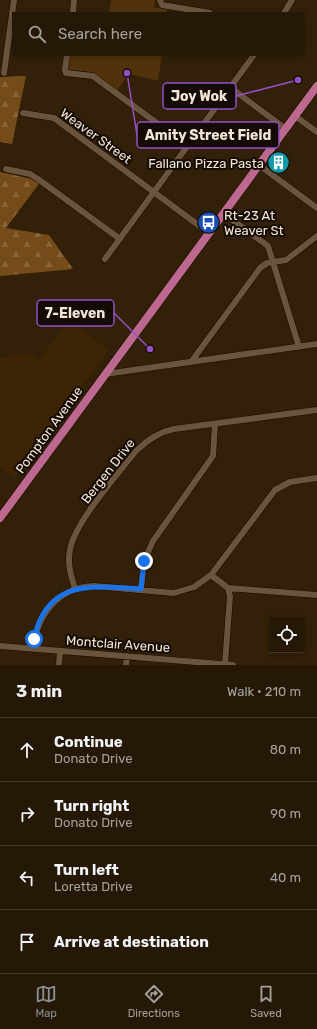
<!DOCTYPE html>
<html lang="en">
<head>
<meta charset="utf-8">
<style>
  :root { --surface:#261806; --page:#322514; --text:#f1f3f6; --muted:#a4a09b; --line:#423728; --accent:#8c9099 }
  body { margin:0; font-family:Rubik,sans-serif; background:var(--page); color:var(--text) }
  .controls { position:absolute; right:12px; bottom:12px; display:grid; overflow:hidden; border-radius:0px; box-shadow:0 2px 6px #0003 }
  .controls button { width:36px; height:36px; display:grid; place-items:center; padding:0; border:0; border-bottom:1px solid var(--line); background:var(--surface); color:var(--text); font:20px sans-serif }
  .stop { position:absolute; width:12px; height:12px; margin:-9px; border:3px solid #1a73e8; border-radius:50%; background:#fff }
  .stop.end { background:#1a73e8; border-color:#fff; box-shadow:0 1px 4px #0008 }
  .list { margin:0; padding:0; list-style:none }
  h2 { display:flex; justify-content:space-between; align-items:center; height:52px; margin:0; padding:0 16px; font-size:17px }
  h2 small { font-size:13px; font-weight:400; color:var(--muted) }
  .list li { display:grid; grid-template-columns:26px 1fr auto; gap:12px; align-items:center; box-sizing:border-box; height:64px; padding:0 16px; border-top:1px solid var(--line) }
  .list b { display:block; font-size:15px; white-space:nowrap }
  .list p { margin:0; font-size:13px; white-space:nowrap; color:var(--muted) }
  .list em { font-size:13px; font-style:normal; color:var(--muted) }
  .icon { flex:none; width:22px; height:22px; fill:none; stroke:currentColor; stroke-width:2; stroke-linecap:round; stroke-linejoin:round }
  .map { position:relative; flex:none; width:317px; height:665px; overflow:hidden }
  .search { position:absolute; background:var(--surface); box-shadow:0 2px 6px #0003; left:12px; right:12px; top:12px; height:44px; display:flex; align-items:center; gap:10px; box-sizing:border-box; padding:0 14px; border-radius:0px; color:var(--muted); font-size:15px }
  .sheet { height:308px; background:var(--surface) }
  nav { display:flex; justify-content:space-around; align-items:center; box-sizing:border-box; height:56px; border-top:1px solid var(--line); background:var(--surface); font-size:11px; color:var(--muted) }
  nav a { display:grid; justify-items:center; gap:2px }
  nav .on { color:var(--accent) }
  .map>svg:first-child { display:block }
  .built { fill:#3c2405 }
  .forest { fill:url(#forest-firs) }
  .park { fill:#50320c }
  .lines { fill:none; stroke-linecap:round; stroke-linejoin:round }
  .minor-casing { stroke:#1a0800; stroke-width:7 }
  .major-casing { stroke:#1a0800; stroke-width:9 }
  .minor { stroke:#6a543c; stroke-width:6 }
  .major { stroke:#bc688f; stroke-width:8 }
  .route { stroke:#1a73e8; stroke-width:5 }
  .labels { text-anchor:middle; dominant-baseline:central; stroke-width:4; stroke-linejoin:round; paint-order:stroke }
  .street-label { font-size:13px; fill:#f3e5d8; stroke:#140c04 }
  .poi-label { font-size:13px; fill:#f3e5d8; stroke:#140c04; text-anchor:end }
  .leader { fill:none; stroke:#9351c4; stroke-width:1.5 }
  .callout-dot { fill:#9351c4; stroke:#140c04; stroke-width:1.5 }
  .callout { fill:#140c04; stroke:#9351c4; stroke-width:1.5 }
  .callout-label { font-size:14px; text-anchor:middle; font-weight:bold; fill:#f3e5d8 }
</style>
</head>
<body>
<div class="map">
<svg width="317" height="665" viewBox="0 0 317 665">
  <defs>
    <pattern id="forest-firs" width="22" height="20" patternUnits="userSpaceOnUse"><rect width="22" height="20" fill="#754c19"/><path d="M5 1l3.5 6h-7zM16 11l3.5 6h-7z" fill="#89663a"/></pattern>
  </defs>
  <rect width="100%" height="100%" fill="#332008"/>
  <path class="built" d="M 69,320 L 109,350 L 15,478 L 0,468 L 0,358 L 28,353 L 39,360 Z"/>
  <path class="forest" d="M 26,76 L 12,144 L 0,142 L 0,77 Z
    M 0,172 L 41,181 L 6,228 L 49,235 L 73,269 L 0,276 Z"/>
  <path class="park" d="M 111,0 L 155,0 L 154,7 L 167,9 L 167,13 L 109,13 Z
    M 69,55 L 162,55 L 158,81 L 129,74 L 117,91 L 92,72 L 69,70 L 68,68 Z"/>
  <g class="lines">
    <defs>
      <path id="minor" d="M 160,0 L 162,5 L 210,13
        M 73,13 L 74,0
        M 284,13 L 292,0
        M 67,55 L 65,70 L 66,73 L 93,76 L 188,146
        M 4,73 L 14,0
        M 231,88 L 286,129
        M 23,113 L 54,118 L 209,233
        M 295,116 L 317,132
        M 259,165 L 317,208
        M 6,169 L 30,174 L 38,179 L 120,239
        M 224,214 L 268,246 L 299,347
        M 105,259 L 254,55
        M 191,362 L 260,268 L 267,263 L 286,260 L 317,236
        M 105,374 L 317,344
        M 211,575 L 228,588 L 317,595
        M 75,589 C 71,576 67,563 70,550 C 74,523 118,474 136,451 C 147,440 159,432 174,429 L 317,410
        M 141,589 L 144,561 L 153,541 L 213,456 L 215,424
        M 0,646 L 233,665
        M 33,649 C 37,615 58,587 94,586 L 174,593 L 194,587 L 211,575 L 275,490 L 290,482 L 317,478
        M 225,664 L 230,596 L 228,588
        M 59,665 L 60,651
        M 126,665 L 127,656"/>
      <path id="major" d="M 0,518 L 317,86"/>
    </defs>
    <use href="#minor" class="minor-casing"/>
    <use href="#major" class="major-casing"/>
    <use href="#minor" class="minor"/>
    <use href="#major" class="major"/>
  </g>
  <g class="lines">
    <path class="route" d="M 34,639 C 47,578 93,586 141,589 L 144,561"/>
  </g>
  <defs>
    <symbol id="building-disc" viewBox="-11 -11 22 22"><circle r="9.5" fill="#0f9aa8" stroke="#140c04"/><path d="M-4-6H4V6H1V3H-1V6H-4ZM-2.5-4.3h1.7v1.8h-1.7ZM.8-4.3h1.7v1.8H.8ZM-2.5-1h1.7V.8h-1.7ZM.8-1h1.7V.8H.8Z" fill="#fff"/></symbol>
    <symbol id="bus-disc" viewBox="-11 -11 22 22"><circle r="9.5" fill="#1a4fb4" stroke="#140c04"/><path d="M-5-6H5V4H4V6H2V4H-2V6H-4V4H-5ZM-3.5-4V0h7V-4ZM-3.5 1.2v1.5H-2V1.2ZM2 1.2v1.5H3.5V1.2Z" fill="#fff"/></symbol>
  </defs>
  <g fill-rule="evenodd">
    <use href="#building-disc" x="266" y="150" width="25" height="25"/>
    <use href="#bus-disc" x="196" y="210" width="25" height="25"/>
  </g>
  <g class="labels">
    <g class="street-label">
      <text transform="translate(96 136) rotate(36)">Weaver Street</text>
      <text transform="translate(49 430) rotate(-54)">Pompton Avenue</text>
      <text transform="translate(108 471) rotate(-52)">Bergen Drive</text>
      <text transform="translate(118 644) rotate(4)">Montclair Avenue</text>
    </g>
    <g class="poi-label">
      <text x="264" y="163">Fallano Pizza Pasta</text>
      <text x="224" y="215" text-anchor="start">Rt-23 At<tspan x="224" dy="15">Weaver St</tspan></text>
    </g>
  </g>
  <path class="leader" d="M298 80L236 96M127 73L137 135M150 349L114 313"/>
  <g class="callout-dot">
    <circle cx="298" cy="80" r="4"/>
    <circle cx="127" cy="73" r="4"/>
    <circle cx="150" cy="349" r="4"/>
  </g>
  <g class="callout">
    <rect x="163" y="83" width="73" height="26" rx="4"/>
    <rect x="137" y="122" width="142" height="26" rx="4"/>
    <rect x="37" y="300" width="77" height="26" rx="4"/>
  </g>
  <g class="callout-label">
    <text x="199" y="101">Joy Wok</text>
    <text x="208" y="140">Amity Street Field</text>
    <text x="75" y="318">7-Eleven</text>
  </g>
</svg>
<div class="controls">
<button><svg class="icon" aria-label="locate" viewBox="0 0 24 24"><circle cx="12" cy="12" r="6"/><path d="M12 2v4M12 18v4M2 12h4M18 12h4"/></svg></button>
</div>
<div class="stop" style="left:34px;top:639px"></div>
<div class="stop end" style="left:144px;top:561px"></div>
<div class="search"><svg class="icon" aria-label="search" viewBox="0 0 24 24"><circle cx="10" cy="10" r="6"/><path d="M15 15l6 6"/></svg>Search here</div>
</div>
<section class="sheet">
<h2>3 min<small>Walk · 210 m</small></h2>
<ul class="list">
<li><svg class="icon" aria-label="ahead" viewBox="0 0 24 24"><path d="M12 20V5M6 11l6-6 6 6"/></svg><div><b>Continue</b><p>Donato Drive</p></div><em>80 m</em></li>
<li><svg class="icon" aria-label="right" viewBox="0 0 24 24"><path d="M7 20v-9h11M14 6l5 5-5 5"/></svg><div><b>Turn right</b><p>Donato Drive</p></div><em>90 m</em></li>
<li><svg class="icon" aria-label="left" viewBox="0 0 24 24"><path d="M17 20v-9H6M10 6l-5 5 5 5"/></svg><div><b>Turn left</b><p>Loretta Drive</p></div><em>40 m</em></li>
<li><svg class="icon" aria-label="arrive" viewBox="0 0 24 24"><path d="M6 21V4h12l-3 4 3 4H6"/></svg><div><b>Arrive at destination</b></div></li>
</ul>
</section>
<nav>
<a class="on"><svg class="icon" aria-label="map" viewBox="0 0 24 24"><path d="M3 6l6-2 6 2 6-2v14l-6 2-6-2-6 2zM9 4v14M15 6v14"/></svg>Map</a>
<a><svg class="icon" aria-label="directions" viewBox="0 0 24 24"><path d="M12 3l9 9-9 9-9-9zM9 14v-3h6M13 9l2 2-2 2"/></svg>Directions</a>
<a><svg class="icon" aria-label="saved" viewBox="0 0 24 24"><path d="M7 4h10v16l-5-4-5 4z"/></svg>Saved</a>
</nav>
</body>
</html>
